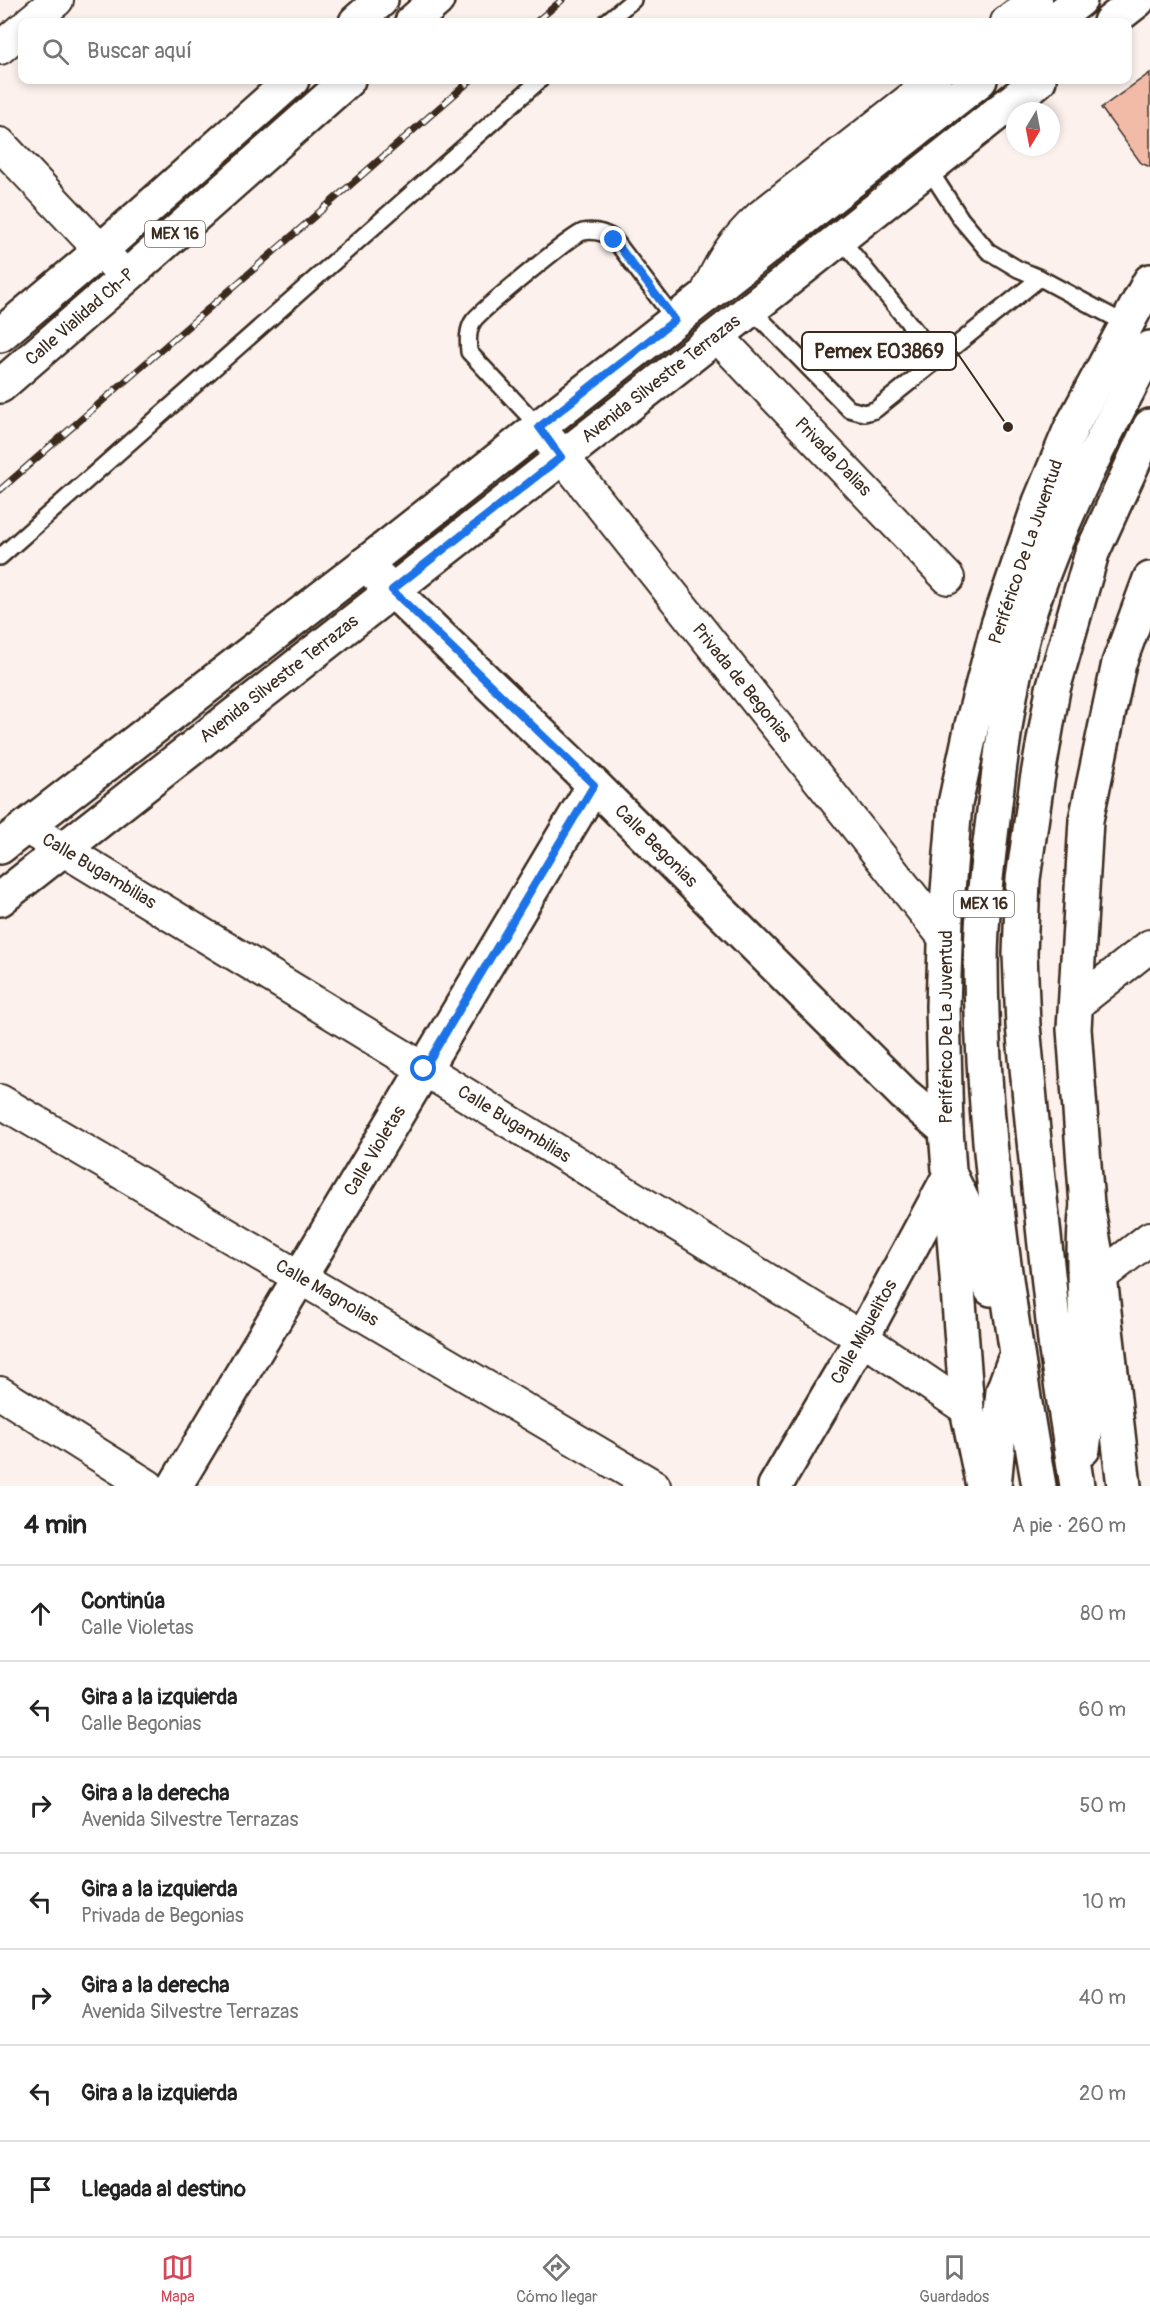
<!DOCTYPE html>
<html lang="es">
<head>
<meta charset="utf-8">
<style>
  :root { --surface:#fff; --page:#f6f6f6; --text:#222; --muted:#767676; --line:#e0e0e0; --accent:#d1495b }
  body { margin:0; font-family:Pangolin,sans-serif; background:var(--page); color:var(--text) }
  .compass { position:absolute; left:1006px; top:102px; width:54px; height:54px; border-radius:50%; background:var(--surface); box-shadow:0 3px 9px #0003; rotate:190deg }
  .stop { position:absolute; width:18px; height:18px; margin:-14px; border:4px solid #1a73e8; border-radius:50%; background:#fff }
  .stop.end { background:#1a73e8; border-color:#fff; box-shadow:0 2px 6px #0008 }
  .list { margin:0; padding:0; list-style:none }
  h2 { display:flex; justify-content:space-between; align-items:center; height:78px; margin:0; padding:0 24px; font-size:26px }
  h2 small { font-size:20px; font-weight:400; color:var(--muted) }
  .list li { display:grid; grid-template-columns:39px 1fr auto; gap:18px; align-items:center; box-sizing:border-box; height:96px; padding:0 24px; border-top:2px solid var(--line) }
  .list b { display:block; font-size:22px; white-space:nowrap }
  .list p { margin:0; font-size:20px; white-space:nowrap; color:var(--muted) }
  .list em { font-size:20px; font-style:normal; color:var(--muted) }
  .icon { flex:none; width:33px; height:33px; fill:none; stroke:currentColor; stroke-width:2; stroke-linecap:round; stroke-linejoin:round }
  .map { position:relative; flex:none; width:1150px; height:1486px; overflow:hidden }
  .search { position:absolute; background:var(--surface); box-shadow:0 3px 9px #0003; left:18px; right:18px; top:18px; height:66px; display:flex; align-items:center; gap:15px; box-sizing:border-box; padding:0 21px; border-radius:12px; color:var(--muted); font-size:22px }
  .sheet { height:750px; background:var(--surface) }
  nav { display:flex; justify-content:space-around; align-items:center; box-sizing:border-box; height:84px; border-top:2px solid var(--line); background:var(--surface); font-size:16px; color:var(--muted) }
  nav a { display:grid; justify-items:center; gap:3px }
  nav .on { color:var(--accent) }
  .map>svg:first-child { display:block }
  .building { fill:#f2bba7; stroke:#3b2a1e; stroke-width:1.5 }
  .lines { fill:none; stroke-linecap:round; stroke-linejoin:round }
  .service-casing { stroke:#3b2a1e; stroke-width:20 }
  .minor-casing { stroke:#3b2a1e; stroke-width:36 }
  .tertiary-casing { stroke:#3b2a1e; stroke-width:38 }
  .secondary-casing { stroke:#3b2a1e; stroke-width:38 }
  .primary-casing { stroke:#3b2a1e; stroke-width:38 }
  .trunk-casing { stroke:#3b2a1e; stroke-width:38 }
  .service { stroke:#fff; stroke-width:15 }
  .minor { stroke:#fff; stroke-width:32 }
  .tertiary { stroke:#fff; stroke-width:33 }
  .secondary { stroke:#fff; stroke-width:33 }
  .primary { stroke:#fff; stroke-width:33 }
  .trunk { stroke:#fff; stroke-width:33 }
  .rail-casing { stroke:#3b2a1e; stroke-width:7 }
  .rail { stroke:#fff; stroke-width:4.5; stroke-dasharray:14; stroke-linecap:butt }
  .route { stroke:#1a73e8; stroke-width:8 }
  .labels { text-anchor:middle; dominant-baseline:central; stroke-width:4.5; stroke-linejoin:round; paint-order:stroke }
  .shield { fill:#fff; stroke:#766a62; stroke-width:1.5 }
  .shield-label { font-size:16px; font-weight:bold; fill:#3b2a1e }
  .street-label { font-size:18px; fill:#3b2a1e; stroke:#fff }
  .leader { fill:none; stroke:#3b2a1e; stroke-width:2 }
  .callout-dot { fill:#3b2a1e; stroke:#fff; stroke-width:2 }
  .callout { fill:#fff; stroke:#3b2a1e; stroke-width:2 }
  .callout-label { font-size:20px; text-anchor:middle; font-weight:bold; fill:#3b2a1e }
</style>
</head>
<body>
<div class="map">
<svg width="1150" height="1486" viewBox="0 0 1150 1486">
  <rect width="100%" height="100%" fill="#fcf1ed"/>
  <filter id="ink" filterUnits="userSpaceOnUse"><feTurbulence type="fractalNoise" baseFrequency=".0167" numOctaves="2"/><feDisplacementMap in="SourceGraphic" scale="12" xChannelSelector="R" yChannelSelector="G"/><feConvolveMatrix kernelMatrix="1 2 1 2 8 2 1 2 1" color-interpolation-filters="sRGB"/></filter>
  <g filter="url(#ink)">
    <path class="building" d="M 1150,73 L 1150,167 L 1141,163 L 1101,108 Z"/>
    <g class="lines">
      <defs>
        <path id="service" d="M 606,22 L 633,0
          M 928,168 L 961,219 L 988,251 L 1018,269 L 1040,278 L 1126,324
          M 840,238 L 939,360
          M 751,309 L 849,409 L 864,413 L 875,410 L 1040,278
          M 539,427 L 469,352 C 468,342 467,329 474,320 C 483,309 572,235 583,232 C 594,230 605,233 614,239 L 675,320
          M 0,557 L 540,80"/>
        <path id="minor" d="M 30,22 L 57,0
          M 1007,22 L 1036,0
          M 0,48 L 22,29
          M 0,144 L 126,277
          M 705,297 C 721,261 732,243 761,216 L 935,80
          M 717,336 L 948,578
          M 539,427 L 945,938
          M 26,827 L 424,1069 L 862,1338 L 967,1409
          M 1075,1005 L 1150,946
          M 0,1101 L 654,1486
          M 1100,1277 L 1150,1238
          M 0,1393 L 148,1486"/>
        <path id="tertiary" d="M 365,564 L 594,785 L 904,1094 L 946,1130
          M 175,1486 L 594,785
          M 775,1486 L 862,1338 L 950,1175"/>
        <path id="secondary" d="M 983,1486 L 967,1409 L 946,1130 L 943,1006 L 946,916 L 955,804 L 972,725 L 998,625 L 1040,502 L 1071,428 L 1150,281
          M 1124,1486 L 1100,1277 L 1087,1205 L 1074,1029 L 1086,820 L 1119,663 L 1150,579"/>
        <path id="primary" d="M 356,22 L 381,0
          M 412,22 L 437,0
          M 1052,22 L 1080,0
          M 1110,22 L 1138,0
          M 0,335 L 100,251 L 292,80
          M 0,386 L 126,277 L 348,80
          M 0,847 L 365,564 L 980,80
          M 0,899 L 751,309 L 1039,80"/>
        <path id="trunk" d="M 950,1175 L 966,1208 L 991,1289
          M 1083,1449 C 1096,1369 1077,1287 1087,1205
          M 994,1486 L 1003,1391 L 1014,1361
          M 1039,1486 C 1009,1314 982,1140 981,965 C 981,908 989,852 996,795 C 1004,731 1013,660 1034,599 C 1064,511 1107,430 1150,348
          M 1077,1486 L 1056,1350 L 1033,1131 L 1023,1025 L 1020,954 L 1023,879 L 1037,781 L 1053,689 L 1092,553 L 1150,426"/>
      </defs>
      <use href="#service" class="service-casing"/>
      <use href="#minor" class="minor-casing"/>
      <use href="#tertiary" class="tertiary-casing"/>
      <use href="#secondary" class="secondary-casing"/>
      <use href="#primary" class="primary-casing"/>
      <use href="#trunk" class="trunk-casing"/>
      <use href="#service" class="service"/>
      <use href="#minor" class="minor"/>
      <use href="#tertiary" class="tertiary"/>
      <use href="#secondary" class="secondary"/>
      <use href="#primary" class="primary"/>
      <use href="#trunk" class="trunk"/>
      <defs>
        <path id="rail" d="M 536,22 L 562,0
          M 0,490 L 471,80"/>
      </defs>
      <use href="#rail" class="rail-casing"/>
      <use href="#rail" class="rail"/>
    </g>
  </g>
  <g class="lines" filter="url(#ink)">
    <path class="route" d="M 424,1069 L 594,785 L 392,590 L 561,457 L 539,427 L 675,320 L 614,240"/>
  </g>
  <g class="labels">
    <g class="shield">
      <rect x="145" y="221" width="60" height="26" rx="4.5"/>
      <rect x="954" y="891" width="60" height="26" rx="4.5"/>
    </g>
    <g class="shield-label">
      <text x="175" y="234">MEX 16</text>
      <text x="984" y="904">MEX 16</text>
    </g>
    <g class="street-label">
      <text transform="translate(80 317) rotate(-41)">Calle Vialidad Ch-P</text>
      <text transform="translate(661 379) rotate(-38)">Avenida Silvestre Terrazas</text>
      <text transform="translate(833 457) rotate(46)">Privada Dalias</text>
      <text transform="translate(1026 552) rotate(-71)">Periférico De La Juventud</text>
      <text transform="translate(279 679) rotate(-38)">Avenida Silvestre Terrazas</text>
      <text transform="translate(742 683) rotate(51)">Privada de Begonias</text>
      <text transform="translate(656 846) rotate(45)">Calle Begonias</text>
      <text transform="translate(99 871) rotate(31)">Calle Bugambilias</text>
      <text transform="translate(946 1027) rotate(-90)">Periférico De La Juventud</text>
      <text transform="translate(514 1124) rotate(32)">Calle Bugambilias</text>
      <text transform="translate(375 1151) rotate(-59)">Calle Violetas</text>
      <text transform="translate(327 1293) rotate(30)">Calle Magnolias</text>
      <text transform="translate(864 1332) rotate(-61)">Calle Miguelitos</text>
    </g>
  </g>
  <path class="leader" d="M1008 427L956 351"/>
  <circle class="callout-dot" cx="1008" cy="427" r="6"/>
  <rect class="callout" x="802" y="332" width="154" height="38" rx="6"/>
  <g class="callout-label">
    <text x="879" y="358">Pemex E03869</text>
  </g>
</svg>
<svg class="compass" viewBox="-18 -18 36 36"><path d="M0-13l5 13h-10z" fill="#e53935"/><path d="M0 13l5-13h-10z" fill="#767676"/></svg>
<div class="stop" style="left:424px;top:1069px"></div>
<div class="stop end" style="left:614px;top:240px"></div>
<div class="search"><svg class="icon" aria-label="search" viewBox="0 0 24 24"><circle cx="10" cy="10" r="6"/><path d="M15 15l6 6"/></svg>Buscar aquí</div>
</div>
<section class="sheet">
<h2>4 min<small>A pie · 260 m</small></h2>
<ul class="list">
<li><svg class="icon" aria-label="ahead" viewBox="0 0 24 24"><path d="M12 20V5M6 11l6-6 6 6"/></svg><div><b>Continúa</b><p>Calle Violetas</p></div><em>80 m</em></li>
<li><svg class="icon" aria-label="left" viewBox="0 0 24 24"><path d="M17 20v-9H6M10 6l-5 5 5 5"/></svg><div><b>Gira a la izquierda</b><p>Calle Begonias</p></div><em>60 m</em></li>
<li><svg class="icon" aria-label="right" viewBox="0 0 24 24"><path d="M7 20v-9h11M14 6l5 5-5 5"/></svg><div><b>Gira a la derecha</b><p>Avenida Silvestre Terrazas</p></div><em>50 m</em></li>
<li><svg class="icon" aria-label="left" viewBox="0 0 24 24"><path d="M17 20v-9H6M10 6l-5 5 5 5"/></svg><div><b>Gira a la izquierda</b><p>Privada de Begonias</p></div><em>10 m</em></li>
<li><svg class="icon" aria-label="right" viewBox="0 0 24 24"><path d="M7 20v-9h11M14 6l5 5-5 5"/></svg><div><b>Gira a la derecha</b><p>Avenida Silvestre Terrazas</p></div><em>40 m</em></li>
<li><svg class="icon" aria-label="left" viewBox="0 0 24 24"><path d="M17 20v-9H6M10 6l-5 5 5 5"/></svg><div><b>Gira a la izquierda</b></div><em>20 m</em></li>
<li><svg class="icon" aria-label="arrive" viewBox="0 0 24 24"><path d="M6 21V4h12l-3 4 3 4H6"/></svg><div><b>Llegada al destino</b></div></li>
</ul>
</section>
<nav>
<a class="on"><svg class="icon" aria-label="map" viewBox="0 0 24 24"><path d="M3 6l6-2 6 2 6-2v14l-6 2-6-2-6 2zM9 4v14M15 6v14"/></svg>Mapa</a>
<a><svg class="icon" aria-label="directions" viewBox="0 0 24 24"><path d="M12 3l9 9-9 9-9-9zM9 14v-3h6M13 9l2 2-2 2"/></svg>Cómo llegar</a>
<a><svg class="icon" aria-label="saved" viewBox="0 0 24 24"><path d="M7 4h10v16l-5-4-5 4z"/></svg>Guardados</a>
</nav>
</body>
</html>
